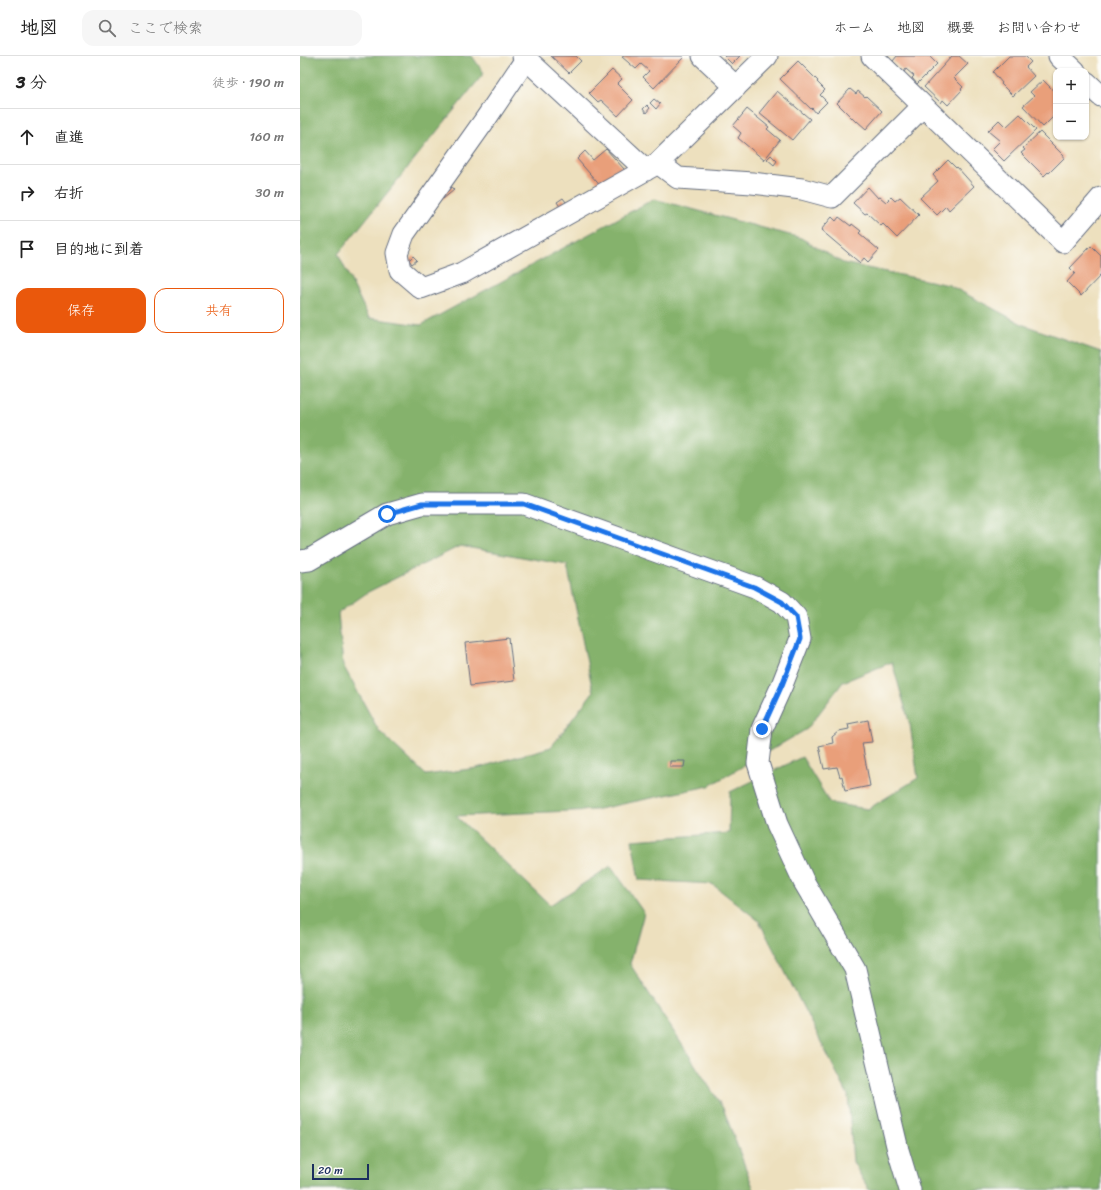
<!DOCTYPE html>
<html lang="ja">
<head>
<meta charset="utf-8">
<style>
  :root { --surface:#fff; --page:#f6f6f6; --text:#222; --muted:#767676; --line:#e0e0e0; --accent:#ea580c }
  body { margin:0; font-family:Sriracha,"Klee One",sans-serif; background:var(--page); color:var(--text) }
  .controls { position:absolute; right:12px; top:12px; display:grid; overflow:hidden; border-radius:8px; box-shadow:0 1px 3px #0004 }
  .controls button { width:36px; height:36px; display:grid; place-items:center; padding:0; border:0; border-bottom:1px solid var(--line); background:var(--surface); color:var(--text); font:20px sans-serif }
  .scale { position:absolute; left:12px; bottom:10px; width:57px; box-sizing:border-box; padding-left:4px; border:2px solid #1b2f5e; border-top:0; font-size:11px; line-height:14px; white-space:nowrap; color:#1b2f5e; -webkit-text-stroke:3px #fdfcf7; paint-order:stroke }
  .stop { position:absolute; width:12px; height:12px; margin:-9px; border:3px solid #1a73e8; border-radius:50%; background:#fff }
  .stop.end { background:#1a73e8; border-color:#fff; box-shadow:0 1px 4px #0008 }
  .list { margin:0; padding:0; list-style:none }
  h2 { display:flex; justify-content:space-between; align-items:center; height:52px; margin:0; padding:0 16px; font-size:17px }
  h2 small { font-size:13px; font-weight:400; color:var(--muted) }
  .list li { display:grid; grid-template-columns:26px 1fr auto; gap:12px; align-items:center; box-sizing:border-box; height:56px; padding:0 16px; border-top:1px solid var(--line) }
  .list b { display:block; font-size:15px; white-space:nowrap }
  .list em { font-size:13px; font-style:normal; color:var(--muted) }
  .actions { display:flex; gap:8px; padding:12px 16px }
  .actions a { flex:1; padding:9px 0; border:1px solid var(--accent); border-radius:12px; text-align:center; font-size:14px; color:var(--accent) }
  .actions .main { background:var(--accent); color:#fff }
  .icon { flex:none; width:22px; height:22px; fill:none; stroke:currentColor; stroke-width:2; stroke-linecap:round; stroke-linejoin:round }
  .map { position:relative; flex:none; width:801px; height:1134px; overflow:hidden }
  header { display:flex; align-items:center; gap:24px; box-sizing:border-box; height:56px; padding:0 20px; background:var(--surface); border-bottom:1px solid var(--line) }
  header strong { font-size:19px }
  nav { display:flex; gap:22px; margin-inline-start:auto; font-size:14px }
  .search { width:280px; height:36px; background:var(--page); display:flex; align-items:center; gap:10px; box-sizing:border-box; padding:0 14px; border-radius:12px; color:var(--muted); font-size:15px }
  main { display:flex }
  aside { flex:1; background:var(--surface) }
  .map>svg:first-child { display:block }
  .forest { fill:#85b26c; stroke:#507065; fill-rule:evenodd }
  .building { fill:#e99f7a }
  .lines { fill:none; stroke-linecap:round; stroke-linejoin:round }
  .minor-casing { stroke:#646d80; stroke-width:23 }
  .minor { stroke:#fff; stroke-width:21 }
  .route { stroke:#1a73e8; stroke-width:5 }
</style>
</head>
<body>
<header>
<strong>地図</strong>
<div class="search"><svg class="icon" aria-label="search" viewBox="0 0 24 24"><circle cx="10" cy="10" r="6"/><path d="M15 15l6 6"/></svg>ここで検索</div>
<nav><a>ホーム</a><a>地図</a><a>概要</a><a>お問い合わせ</a></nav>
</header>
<main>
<aside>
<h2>3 分<small>徒歩 · 190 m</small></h2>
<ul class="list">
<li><svg class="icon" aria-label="ahead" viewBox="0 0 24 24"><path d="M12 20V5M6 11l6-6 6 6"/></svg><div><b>直進</b></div><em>160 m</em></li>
<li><svg class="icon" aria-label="right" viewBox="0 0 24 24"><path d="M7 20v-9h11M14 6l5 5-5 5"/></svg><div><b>右折</b></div><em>30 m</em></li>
<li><svg class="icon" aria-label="arrive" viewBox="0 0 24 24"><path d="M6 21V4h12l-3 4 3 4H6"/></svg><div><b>目的地に到着</b></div></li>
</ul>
<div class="actions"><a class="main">保存</a><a>共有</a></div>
</aside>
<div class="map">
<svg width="801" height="1134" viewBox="0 0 801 1134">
  <rect width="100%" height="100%" fill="#fdfcf7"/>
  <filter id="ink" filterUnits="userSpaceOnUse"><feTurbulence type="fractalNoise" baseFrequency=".025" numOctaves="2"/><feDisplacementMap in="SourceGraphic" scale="8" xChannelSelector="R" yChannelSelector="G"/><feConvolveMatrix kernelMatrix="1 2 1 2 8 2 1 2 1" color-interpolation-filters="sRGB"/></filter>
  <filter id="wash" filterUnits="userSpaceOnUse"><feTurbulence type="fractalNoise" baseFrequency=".012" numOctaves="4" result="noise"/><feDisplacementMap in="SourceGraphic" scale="16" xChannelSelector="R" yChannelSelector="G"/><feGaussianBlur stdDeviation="0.9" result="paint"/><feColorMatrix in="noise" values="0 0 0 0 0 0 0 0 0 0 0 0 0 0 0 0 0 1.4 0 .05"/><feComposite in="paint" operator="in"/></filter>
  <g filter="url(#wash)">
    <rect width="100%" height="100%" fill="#ede0be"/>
    <path class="forest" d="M 0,0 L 172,0 L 184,17 L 38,198 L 69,262 L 121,269 L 354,143 L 501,182 L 543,207 L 649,229 L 724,269 L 801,296 L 801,1134 L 569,1134 L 553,1106 L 548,1039 L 459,865 L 412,828 L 339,824 L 332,784 L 429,777 L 430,736 L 502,701 L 530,747 L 568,753 L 618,722 L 610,669 L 592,606 L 543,626 L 507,673 L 409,730 L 294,754 L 156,760 L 250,849 L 311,810 L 344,857 L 330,908 L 423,1052 L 454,1134 L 0,1134 ZM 160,490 L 267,509 L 293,636 L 251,691 L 177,712 L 126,719 L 79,675 L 43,609 L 38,557 L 68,536 Z"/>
    <g id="blocks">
      <path class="building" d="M 251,0 L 276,0 L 281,5 L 269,17 Z
        M 324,0 L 383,0 L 384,1 L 354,32 L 343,21 L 349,15 L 341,8 L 336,13 L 322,1 Z
        M 424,0 L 440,0 L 432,8 Z
        M 597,0 L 629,0 L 637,8 L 617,28 L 612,22 L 614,20 L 606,13 L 604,16 L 593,5 Z
        M 652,0 L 659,0 L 668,8 L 654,22 L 663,31 L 661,33 L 662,34 L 648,49 L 643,44 L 641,47 L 624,31 Z
        M 709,0 L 725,0 L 731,6 L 726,11 L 734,20 L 713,40 L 701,28 L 702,27 L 693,16 Z
        M 498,5 L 518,25 L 517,26 L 525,34 L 520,39 L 527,46 L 516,57 L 512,52 L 511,53 L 480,23 Z
        M 312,14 L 322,23 L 317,28 L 333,44 L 318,60 L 301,44 L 298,46 L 289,37 Z
        M 743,24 L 752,33 L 756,33 L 756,58 L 743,71 L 723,50 L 734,40 L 730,36 Z
        M 550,33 L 556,38 L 558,35 L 565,41 L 566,40 L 582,55 L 566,73 L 557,65 L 556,66 L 537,47 Z
        M 477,35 L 510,63 L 492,84 L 459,57 Z
        M 354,43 L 360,48 L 356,53 L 350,47 Z
        M 347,49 L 350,52 L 346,57 L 343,53 Z
        M 447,53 L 469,71 L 467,73 L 480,84 L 464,104 L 438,82 L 441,77 L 433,70 Z
        M 720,58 L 736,74 L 704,105 L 692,93 L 700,85 L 688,75 L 699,64 L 706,71 Z
        M 740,76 L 764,100 L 764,102 L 749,117 L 748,116 L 744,120 L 721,97 L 725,94 L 723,92 Z
        M 306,93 L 325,114 L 303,133 L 277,103 L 285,95 L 293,104 Z
        M 471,99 L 477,105 L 474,109 L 467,103 Z
        M 648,104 L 656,112 L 657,111 L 674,130 L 649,154 L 646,150 L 637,159 L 620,142 L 638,125 L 633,119 Z
        M 146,125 L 154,134 L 143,143 L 138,137 Z
        M 568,131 L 578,142 L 580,141 L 586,146 L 591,141 L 595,145 L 600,141 L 619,159 L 597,182 L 583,168 L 581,170 L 567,157 L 565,158 L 553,147 Z
        M 263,142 L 272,154 L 265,158 L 257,146 Z
        M 532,161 L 536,165 L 539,161 L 551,170 L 552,168 L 561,175 L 559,177 L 579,194 L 568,206 L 564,202 L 560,207 L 521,174 Z
        M 791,190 L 801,200 L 801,219 L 781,240 L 767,226 L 775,217 L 770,212 Z
        M 113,200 L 117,204 L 112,208 L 109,204 Z
        M 209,582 L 214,625 L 170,630 L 165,587 Z
        M 568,664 L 572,686 L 562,687 L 570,730 L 545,735 L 542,720 L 540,721 L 537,711 L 524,713 L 519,690 L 533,687 L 532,681 L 539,675 L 549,673 L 548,668 Z
        M 370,705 L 385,705 L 384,711 L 370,711 Z"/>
    </g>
  </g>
  <g filter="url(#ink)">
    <use href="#blocks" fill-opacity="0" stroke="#646d80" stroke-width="1"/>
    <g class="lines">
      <defs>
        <path id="minor" d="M 223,0 L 346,114
          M 403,0 L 436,31
          M 572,0 L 763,186 L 801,142
          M 759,0 L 775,15
          M 226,3 L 187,61 L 104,178 L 97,197 L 100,214 L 121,232 L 162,217 L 358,107 L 467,0
          M 786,26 L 801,40
          M 358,107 L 378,122 L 452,127 L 502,133 L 532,141 L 623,50
          M 0,505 L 9,504 L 87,458 L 122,448 L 224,448 L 455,531 L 482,546 L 496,561 L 500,583 L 482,629 L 462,673 L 458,707 L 477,768 L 504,826 L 555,913 L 598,1094 L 610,1134"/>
      </defs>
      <use href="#minor" class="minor-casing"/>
      <use href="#minor" class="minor"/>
    </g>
  </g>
  <g class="lines" filter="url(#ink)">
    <path class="route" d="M 87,458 L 122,448 L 224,448 L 454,531 L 482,546 L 496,561 L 500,583 L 482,629 L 462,673"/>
  </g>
</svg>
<div class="controls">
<button>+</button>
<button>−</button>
</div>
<div class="scale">20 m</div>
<div class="stop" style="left:87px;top:458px"></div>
<div class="stop end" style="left:462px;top:673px"></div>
</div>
</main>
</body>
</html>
